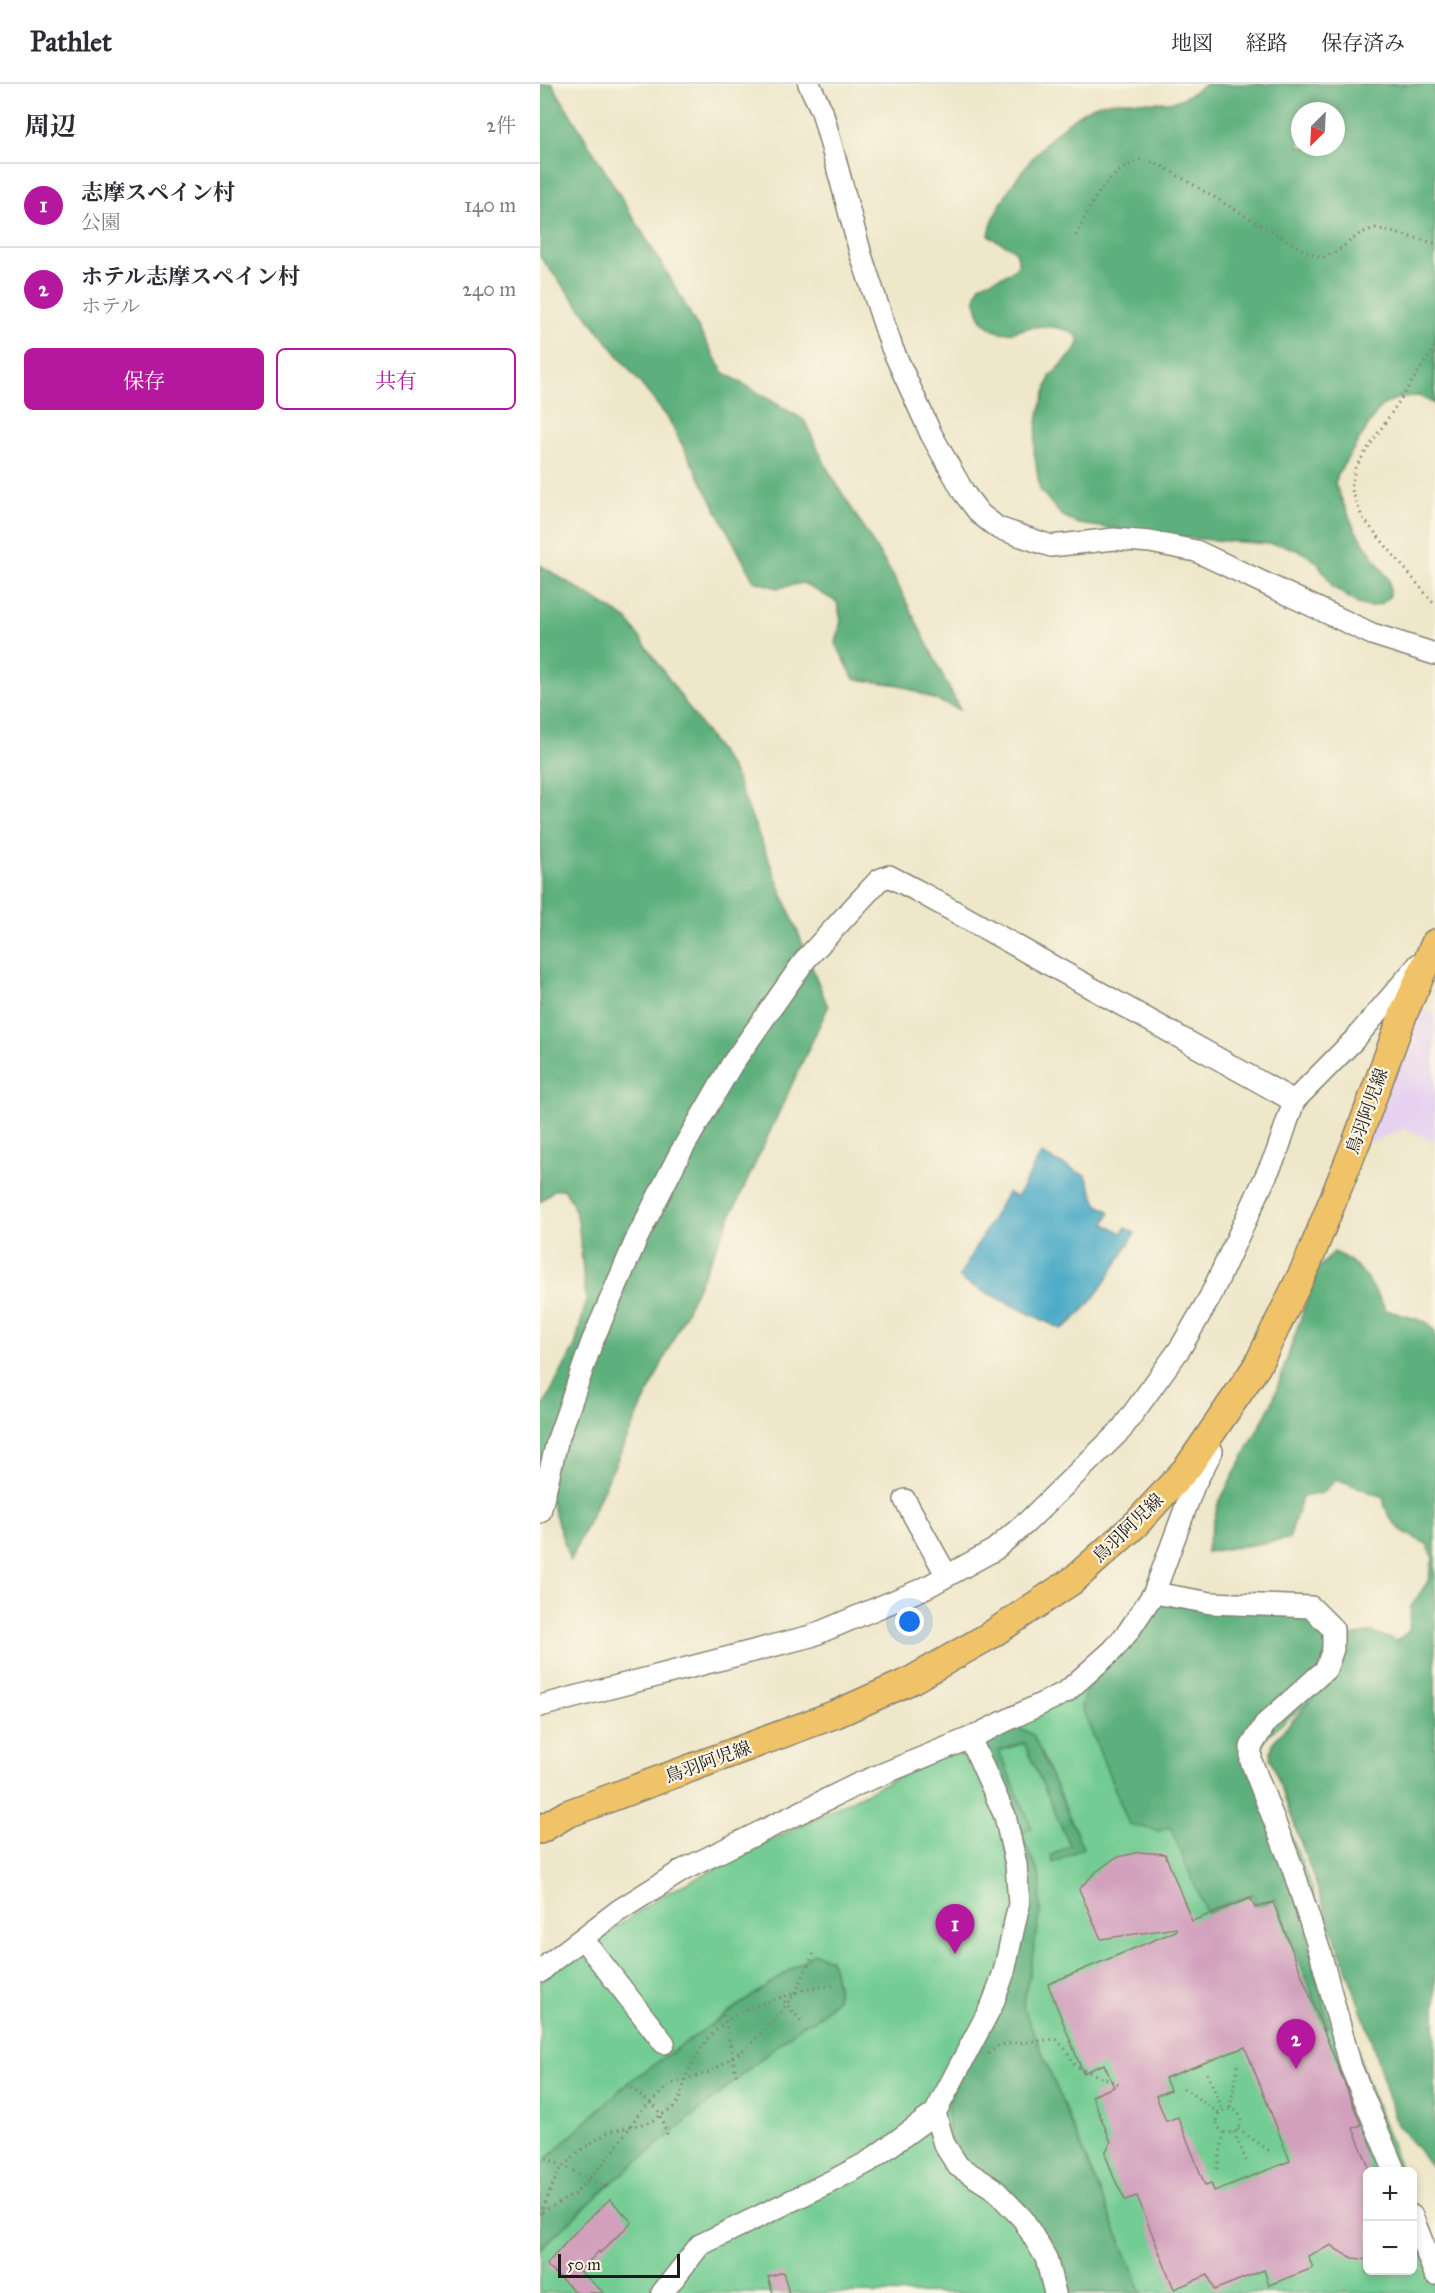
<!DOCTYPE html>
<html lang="ja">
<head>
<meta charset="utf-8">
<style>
  :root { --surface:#fff; --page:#f2f2f3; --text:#2b2b33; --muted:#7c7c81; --line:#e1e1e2; --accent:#b5179e }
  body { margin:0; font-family:"IM FELL Great Primer","Noto Serif JP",serif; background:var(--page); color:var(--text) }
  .controls { position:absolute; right:18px; bottom:18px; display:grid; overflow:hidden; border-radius:9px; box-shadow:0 3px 9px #0003 }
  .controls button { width:54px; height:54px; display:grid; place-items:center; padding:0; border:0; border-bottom:2px solid var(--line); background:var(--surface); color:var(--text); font:30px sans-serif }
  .compass { position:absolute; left:751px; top:18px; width:54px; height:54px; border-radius:50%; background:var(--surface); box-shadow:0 3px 9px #0003; rotate:204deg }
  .scale { position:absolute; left:18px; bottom:15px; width:122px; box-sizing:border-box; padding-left:6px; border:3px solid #1c1c1c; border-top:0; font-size:16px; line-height:21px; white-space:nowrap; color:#1c1c1c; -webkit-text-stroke:4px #fcf5e5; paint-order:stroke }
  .you { position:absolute; left:370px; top:1538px; width:21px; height:21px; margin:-15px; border:4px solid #fff; border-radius:50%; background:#1a73e8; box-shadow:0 0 0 9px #1a73e833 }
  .badge { display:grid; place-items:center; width:39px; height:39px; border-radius:50%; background:var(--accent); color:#fff; font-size:20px; font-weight:700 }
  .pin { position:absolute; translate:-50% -50px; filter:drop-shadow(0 2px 3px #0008) }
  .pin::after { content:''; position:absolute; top:32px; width:21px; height:18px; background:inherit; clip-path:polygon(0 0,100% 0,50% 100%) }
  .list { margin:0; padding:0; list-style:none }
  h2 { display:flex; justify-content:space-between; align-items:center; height:78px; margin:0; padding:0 24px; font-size:26px }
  h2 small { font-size:20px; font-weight:400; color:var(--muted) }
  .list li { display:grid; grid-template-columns:39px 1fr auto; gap:18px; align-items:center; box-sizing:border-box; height:84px; padding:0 24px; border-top:2px solid var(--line) }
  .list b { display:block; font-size:22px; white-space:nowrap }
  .list p { margin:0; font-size:20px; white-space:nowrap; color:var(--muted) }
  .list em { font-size:20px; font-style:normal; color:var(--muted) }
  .actions { display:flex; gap:12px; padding:18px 24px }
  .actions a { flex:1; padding:14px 0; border:2px solid var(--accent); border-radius:9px; text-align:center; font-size:21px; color:var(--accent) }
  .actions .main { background:var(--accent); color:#fff }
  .map { position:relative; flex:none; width:895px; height:2209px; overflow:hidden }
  header { display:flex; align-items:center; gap:36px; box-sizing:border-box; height:84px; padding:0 30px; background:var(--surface); border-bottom:2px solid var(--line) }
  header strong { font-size:28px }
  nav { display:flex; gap:33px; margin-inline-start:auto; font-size:21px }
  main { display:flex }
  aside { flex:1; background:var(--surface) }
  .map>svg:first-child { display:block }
  .built { fill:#e6d2f0 }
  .green { fill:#72cc93; stroke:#477458; stroke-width:1.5 }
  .forest { fill:#5db07d; stroke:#3c664c; stroke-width:1.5; fill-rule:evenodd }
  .water { fill:#47a9c6; stroke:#326271; stroke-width:1.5 }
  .building { fill:#d2a0bd; fill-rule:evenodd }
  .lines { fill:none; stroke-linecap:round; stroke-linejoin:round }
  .minor-casing { stroke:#858273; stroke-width:24 }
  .major-casing { stroke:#858273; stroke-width:30 }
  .path { stroke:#858273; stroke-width:3; stroke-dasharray:1.5 4.5; stroke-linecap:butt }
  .minor { stroke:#fff; stroke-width:21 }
  .major { stroke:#f1c369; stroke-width:27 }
  .labels { text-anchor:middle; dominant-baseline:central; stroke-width:4.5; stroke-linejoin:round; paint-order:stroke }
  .street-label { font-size:18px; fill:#1c1c1c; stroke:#fcf5e5 }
</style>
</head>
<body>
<header>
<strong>Pathlet</strong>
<nav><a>地図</a><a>経路</a><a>保存済み</a></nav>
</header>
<main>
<aside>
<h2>周辺<small>2件</small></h2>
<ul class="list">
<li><span class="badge">1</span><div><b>志摩スペイン村</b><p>公園</p></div><em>140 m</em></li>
<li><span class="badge">2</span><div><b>ホテル志摩スペイン村</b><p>ホテル</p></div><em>240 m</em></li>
</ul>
<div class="actions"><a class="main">保存</a><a>共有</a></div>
</aside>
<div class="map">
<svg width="895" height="2209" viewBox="0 0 895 2209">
  <rect width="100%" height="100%" fill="#fcf5e5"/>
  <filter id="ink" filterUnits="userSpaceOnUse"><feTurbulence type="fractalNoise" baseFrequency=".0167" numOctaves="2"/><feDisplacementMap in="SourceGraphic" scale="12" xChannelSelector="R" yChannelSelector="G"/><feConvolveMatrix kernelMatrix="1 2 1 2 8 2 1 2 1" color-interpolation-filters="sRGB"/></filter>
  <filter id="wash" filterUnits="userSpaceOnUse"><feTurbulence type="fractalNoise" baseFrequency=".008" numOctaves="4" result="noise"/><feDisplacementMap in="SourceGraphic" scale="24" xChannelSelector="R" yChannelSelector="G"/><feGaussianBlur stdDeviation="1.35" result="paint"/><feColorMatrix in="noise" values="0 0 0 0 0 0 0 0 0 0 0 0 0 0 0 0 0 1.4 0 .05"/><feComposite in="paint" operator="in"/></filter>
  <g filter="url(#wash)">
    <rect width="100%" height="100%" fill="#eee7ca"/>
    <path class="built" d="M 874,919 L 895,932 L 895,1058 L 865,1044 L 820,1063 Z"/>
    <path class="green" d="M 618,1513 L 791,1591 L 774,1613 L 726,1653 L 721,1664 L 722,1681 L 772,1804 L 822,1983 L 861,2087 L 828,2088 L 828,2186 L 872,2186 L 873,2117 L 895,2177 L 895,2209 L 0,2209 L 0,1899 L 9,1890 L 121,1812 L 411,1666 L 534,1613 Z"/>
    <path class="forest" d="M 0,0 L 12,0 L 127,189 L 183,288 L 264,336 L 288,386 L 355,495 L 420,626 L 360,601 L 314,595 L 296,560 L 301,536 L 297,518 L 263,499 L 238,504 L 214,497 L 128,334 L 0,173 Z
      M 667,0 L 895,0 L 895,320 L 879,312 L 860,313 L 840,323 L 807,375 L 798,390 L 795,400 L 815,446 L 849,496 L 850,512 L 840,520 L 830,523 L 818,520 L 793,503 L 778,479 L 762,468 L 743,461 L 632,453 L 539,440 L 521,431 L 500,406 L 494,367 L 498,332 L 510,293 L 533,269 L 539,260 L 538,253 C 528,244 507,241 493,243 C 481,244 473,251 461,248 C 439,243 429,218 441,200 L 468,190 L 478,181 C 480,159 462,164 449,151 C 455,111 519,34 557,21 C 582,12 610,22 635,17 C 645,15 657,5 667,0 ZM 760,27 L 796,27 L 796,63 L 760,63 Z
      M 0,481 L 87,535 L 193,687 L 288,923 L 30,1477 L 0,1384 L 0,1328 L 35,1262 L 46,1218 L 38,1136 L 31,1116 L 23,1105 L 14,1106 L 0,1118 Z
      M 794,1168 C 824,1181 830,1200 846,1226 L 886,1238 L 895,1247 L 895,2086 L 857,2041 L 829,1948 L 730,1673 L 733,1658 L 800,1584 L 806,1553 L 833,1548 L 856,1557 L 869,1547 L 871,1523 L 888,1497 L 893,1474 L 887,1460 C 862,1449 847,1440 843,1413 L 797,1395 L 782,1409 L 762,1413 L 749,1455 L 666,1468 L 678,1420 L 732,1319 L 777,1186 Z
      M 621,1519 L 769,1532 L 782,1545 L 789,1563 L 780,1586 L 706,1662 L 758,1816 L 789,1942 L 786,1945 L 736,1815 L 717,1822 L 712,1810 L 667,1829 L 630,1743 L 619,1747 L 589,1740 L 541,1622 C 548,1590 574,1575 595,1552 C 604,1542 612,1530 621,1519 Z
      M 468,1643 L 484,1646 L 493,1651 L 543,1764 L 513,1779 L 511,1771 L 530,1762 L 484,1659 L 459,1667 L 492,1744 L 480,1750 L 501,1794 L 500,1832 L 483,1923 L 602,2209 L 521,2209 L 512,2177 L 426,2079 L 408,2054 L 408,2018 L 483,1831 L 440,1660 Z
      M 274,1869 L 291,1875 L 297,1901 L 297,1915 L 274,1937 L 262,1941 L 67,2103 L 0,2165 L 0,2081 L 86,2000 Z"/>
    <path class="water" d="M 501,1070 L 546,1092 L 557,1120 L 570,1128 L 565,1140 L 582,1149 L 585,1144 L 595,1149 C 579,1176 548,1231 521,1245 L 427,1199 L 419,1193 L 467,1109 L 477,1113 Z"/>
    <g id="blocks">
      <path class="building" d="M 599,1768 L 625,1770 L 652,1837 L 711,1814 L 715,1824 L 733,1818 L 821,2041 L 813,2044 L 828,2081 L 828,2176 L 813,2174 L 797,2166 L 792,2161 L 768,2172 L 773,2184 L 729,2201 L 724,2186 L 674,2206 L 668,2191 L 634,2205 L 597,2112 L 585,2116 L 574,2094 L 566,2072 L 566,2067 L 571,2058 L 552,2012 L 574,2003 L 564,1980 L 543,1989 L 508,1900 L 636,1847 L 636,1844 L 561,1855 L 539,1805 L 556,1788 L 575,1774 ZM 705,1963 L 750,2077 L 674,2107 L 671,2099 L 665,2101 L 638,2033 L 626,2037 L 616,2012 L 630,2006 L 625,1994 Z
        M 70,2115 L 92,2138 L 60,2169 L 59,2167 L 40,2187 L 64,2209 L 37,2209 L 6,2181 L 38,2145 Z
        M 243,2188 L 249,2209 L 233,2209 L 228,2193 Z"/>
    </g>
  </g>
  <g filter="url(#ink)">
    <use href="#blocks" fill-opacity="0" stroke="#858273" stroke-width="1.5"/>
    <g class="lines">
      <defs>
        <path id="minor" d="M 269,0 L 282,27 L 321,171 L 352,264 L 391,350 L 424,409 L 440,430 L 458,444 L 511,462 L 574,455 L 610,458 L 656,467 L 832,550 L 895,570
          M 365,1416 L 407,1492
          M 0,1428 L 17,1358 L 52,1258 L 97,1154 L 139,1071 L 192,980 L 265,876 L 339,796 L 349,792 L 376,806 L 754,1017
          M 614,1509 L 671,1519 L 771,1523 L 793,1545 L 793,1565 L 786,1585 L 725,1640 L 711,1663 L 711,1677 L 753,1785 L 780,1868 L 811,1983 L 855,2088
          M 0,1622 L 271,1552 L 385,1504 L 454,1466 L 487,1438 L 581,1346 L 641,1263 L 670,1213 L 737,1068 L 754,1017 L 814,956 L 879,880
          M 430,1654 L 465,1732 L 476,1780 L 479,1820 L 464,1888 L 453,1919 L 395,2029 L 404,2060 L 418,2082 L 454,2105 L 483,2135 L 506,2174 L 515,2209
          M 43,1855 L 124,1959
          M 0,1888 L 11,1878 L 78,1827 L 143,1786 L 318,1700 L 430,1654 L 526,1608 L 573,1566 L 588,1548 L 614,1509 L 654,1401 L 672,1367
          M 872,2132 L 895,2190
          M 122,2209 L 160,2161 L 294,2096 L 328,2078 L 395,2029"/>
        <path id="major" d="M 0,1746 L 27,1730 L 296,1630 L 370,1597 L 449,1552 L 532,1497 L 595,1441 L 648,1383 L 717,1282 L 768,1178 L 816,1059 L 863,931 L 895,859"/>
      </defs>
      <use href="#minor" class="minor-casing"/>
      <use href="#major" class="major-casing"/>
      <path class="path" d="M 536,152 C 553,116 563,92 601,75 L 620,81 L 765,167 L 781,174 L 796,168 L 821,149 L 835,144 L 895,159
        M 895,263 L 815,384 L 811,404 L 822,433 L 895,521
        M 240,1913 L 264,1940
        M 184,1931 L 197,1994
        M 448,1970 L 459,1961 L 516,1955 L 527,1967 L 536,1983 L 578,2000
        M 667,1989 L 683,2026
        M 86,2000 L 117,2024 L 128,2052
        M 643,2004 L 679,2029
        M 690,2024 L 698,1978
        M677 2037a12 12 0 1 1 24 0a12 12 0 1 1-24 0Z
        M 698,2045 L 731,2068
        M 694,2048 L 708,2081
        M 6,2074 L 67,2103
        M 677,2085 L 684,2049
        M 2,2128 L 35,2110 L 72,2069 L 100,2028 L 125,2005 L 134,1999 L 170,1988 L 208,1963 L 240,1929 L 255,1909 L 274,1869
        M 0,2130 L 19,2087 L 38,2068 L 68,2048 L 110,2038 L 134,2023 L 139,2017 L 148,1988 L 158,1970 L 168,1954 L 186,1937 L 205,1926 L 266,1905 L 297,1901"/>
      <use href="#minor" class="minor"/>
      <use href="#major" class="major"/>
    </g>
  </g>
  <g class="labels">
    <g class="street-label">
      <text transform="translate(827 1027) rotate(-70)">鳥羽阿児線</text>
      <text transform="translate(588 1444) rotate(-44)">鳥羽阿児線</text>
      <text transform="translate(168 1678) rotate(-20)">鳥羽阿児線</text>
    </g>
  </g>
</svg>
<div class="controls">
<button>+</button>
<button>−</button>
</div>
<svg class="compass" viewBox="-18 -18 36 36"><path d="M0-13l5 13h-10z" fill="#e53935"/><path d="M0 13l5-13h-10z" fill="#7c7c81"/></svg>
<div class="scale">50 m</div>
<div class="you"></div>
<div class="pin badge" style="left:415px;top:1870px">1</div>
<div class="pin badge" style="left:756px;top:1985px">2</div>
</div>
</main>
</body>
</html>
